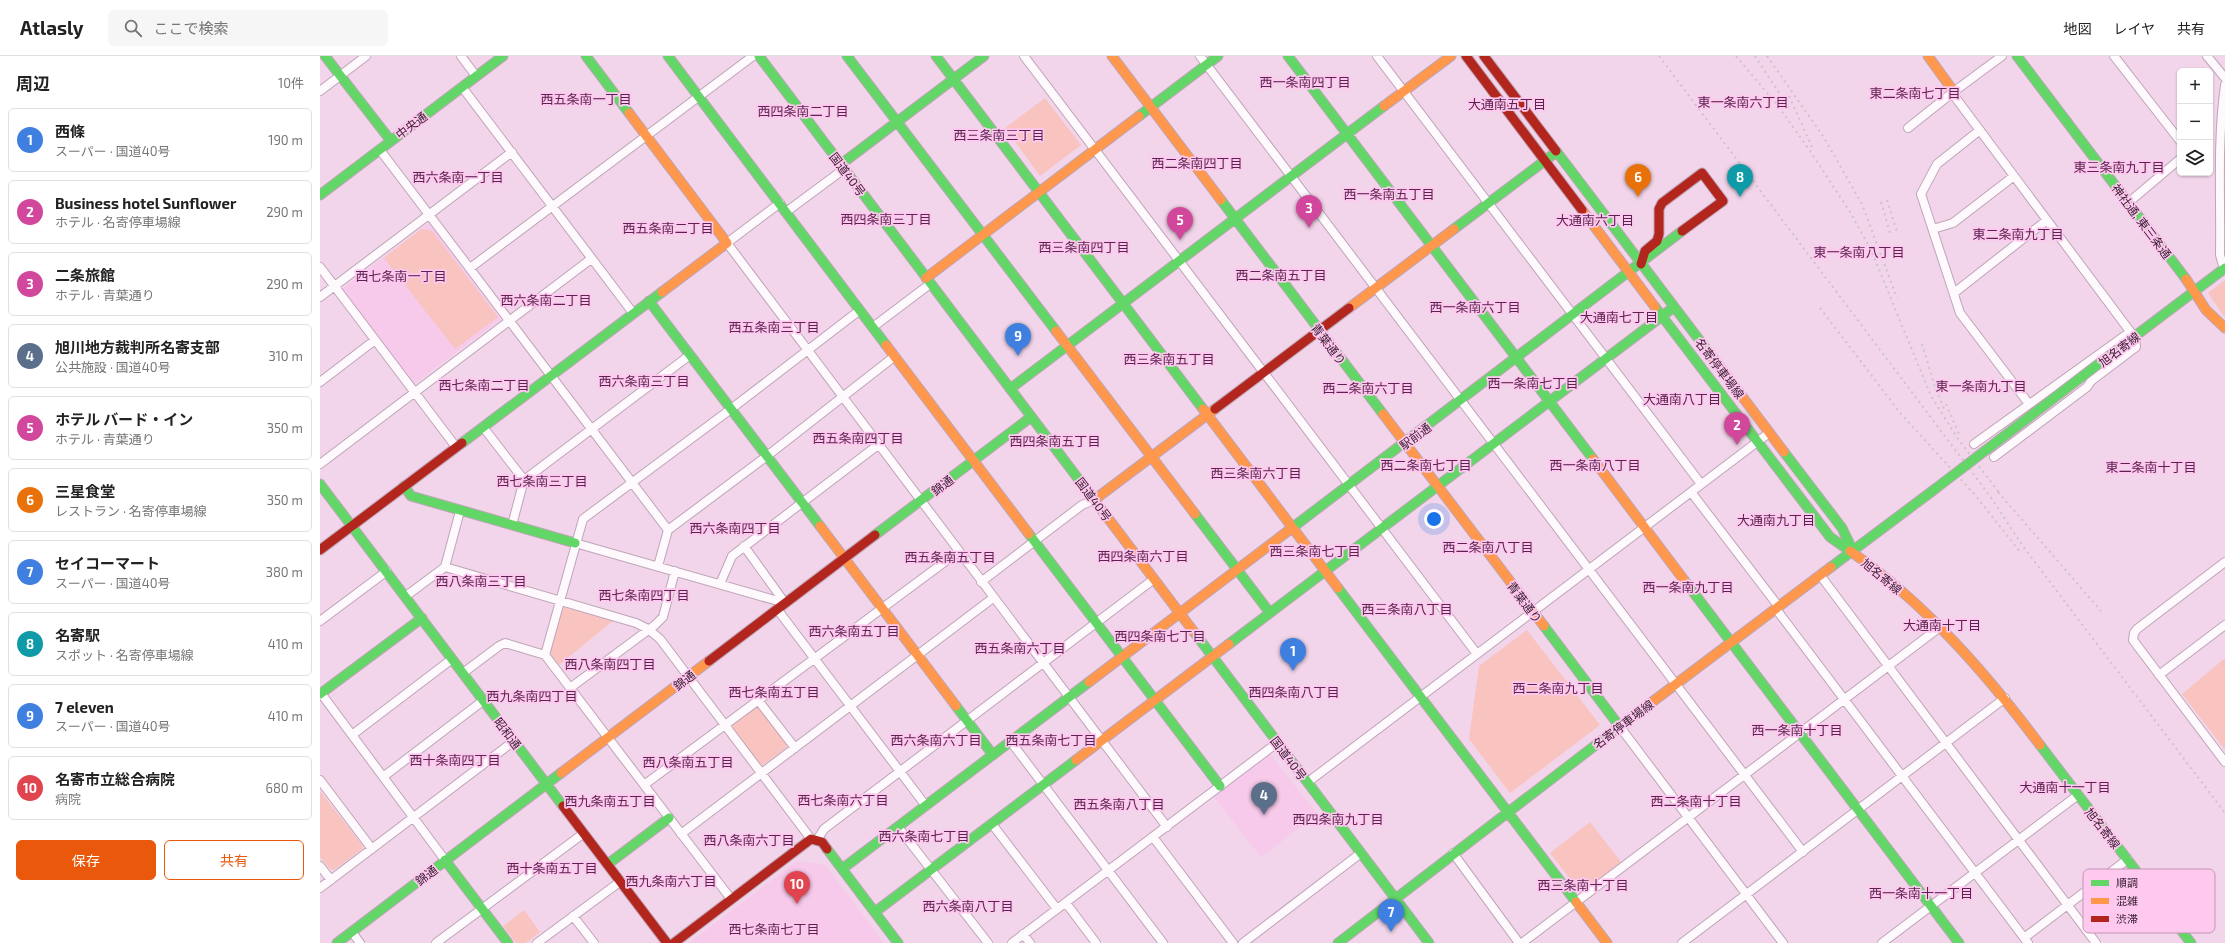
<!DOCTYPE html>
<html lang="ja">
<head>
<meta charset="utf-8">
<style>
  :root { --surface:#fff; --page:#f6f6f6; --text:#222; --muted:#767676; --line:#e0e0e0; --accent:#ea580c }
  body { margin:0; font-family:"Exo 2","Noto Sans JP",sans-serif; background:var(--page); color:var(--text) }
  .controls { position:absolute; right:12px; top:12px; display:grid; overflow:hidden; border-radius:6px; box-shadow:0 1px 3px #0004 }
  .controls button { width:36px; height:36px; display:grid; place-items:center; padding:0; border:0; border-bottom:1px solid var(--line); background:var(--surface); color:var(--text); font:20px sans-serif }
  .you { position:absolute; left:1114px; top:463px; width:14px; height:14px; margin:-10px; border:3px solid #fff; border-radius:50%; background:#1a73e8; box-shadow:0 0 0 6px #1a73e833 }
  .badge { display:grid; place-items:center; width:26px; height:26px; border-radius:50%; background:var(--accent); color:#fff; font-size:13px; font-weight:700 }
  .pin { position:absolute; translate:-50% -33px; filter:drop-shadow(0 1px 2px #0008) }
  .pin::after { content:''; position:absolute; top:21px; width:14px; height:12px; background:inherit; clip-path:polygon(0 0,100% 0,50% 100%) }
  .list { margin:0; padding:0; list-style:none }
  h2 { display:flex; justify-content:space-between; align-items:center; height:52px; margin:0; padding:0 16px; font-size:17px }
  h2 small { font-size:13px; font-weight:400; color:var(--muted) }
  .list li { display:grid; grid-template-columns:26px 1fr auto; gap:12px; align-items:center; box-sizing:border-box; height:64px; margin:0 8px 8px; padding:0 8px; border:1px solid var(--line); border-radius:6px }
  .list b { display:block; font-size:15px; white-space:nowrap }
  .list p { margin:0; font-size:13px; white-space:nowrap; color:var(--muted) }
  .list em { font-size:13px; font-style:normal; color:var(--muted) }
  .actions { display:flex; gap:8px; padding:12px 16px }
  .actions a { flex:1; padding:9px 0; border:1px solid var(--accent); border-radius:6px; text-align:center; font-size:14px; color:var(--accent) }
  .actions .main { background:var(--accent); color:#fff }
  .icon { flex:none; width:22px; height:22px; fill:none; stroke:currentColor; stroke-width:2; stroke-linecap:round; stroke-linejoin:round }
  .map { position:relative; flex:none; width:1905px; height:887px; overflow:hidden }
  header { display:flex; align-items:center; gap:24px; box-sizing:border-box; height:56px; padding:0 20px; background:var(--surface); border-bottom:1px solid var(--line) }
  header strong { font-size:19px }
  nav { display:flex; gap:22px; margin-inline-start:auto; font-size:14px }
  .search { width:280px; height:36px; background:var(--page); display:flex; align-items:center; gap:10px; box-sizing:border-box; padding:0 14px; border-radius:6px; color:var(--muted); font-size:15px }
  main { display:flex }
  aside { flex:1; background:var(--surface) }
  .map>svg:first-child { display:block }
  .built { fill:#f7c9ea }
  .green { fill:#f9c3c0 }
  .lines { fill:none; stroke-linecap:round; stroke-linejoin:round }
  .street-casing { stroke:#bea5b7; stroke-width:10 }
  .fast-casing { stroke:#bea5b7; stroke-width:11 }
  .slow-casing { stroke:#bea5b7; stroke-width:11 }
  .jam-casing { stroke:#bea5b7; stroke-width:11 }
  .street { stroke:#fdf9fc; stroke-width:8 }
  .fast { stroke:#63d668; stroke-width:9 }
  .slow { stroke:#ff974d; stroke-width:9 }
  .jam { stroke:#b3261e; stroke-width:9 }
  .rail { stroke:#cbc3c9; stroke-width:2; stroke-dasharray:2 4; stroke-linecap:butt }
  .fast-bridge-casing { stroke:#bea5b7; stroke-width:11; stroke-linecap:butt }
  .fast-bridge { stroke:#63d668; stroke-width:9 }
  .labels { text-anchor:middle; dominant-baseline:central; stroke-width:3.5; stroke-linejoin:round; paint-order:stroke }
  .street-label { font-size:12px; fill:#3b2235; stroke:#ffc8ef }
  .neighbourhood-label { font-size:13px; fill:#5b234f; stroke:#ffc8ef }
  .key { fill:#ffc8ef; stroke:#c496b7; stroke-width:1 }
  .key-label { font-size:11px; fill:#3b2235 }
</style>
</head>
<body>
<header>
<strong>Atlasly</strong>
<div class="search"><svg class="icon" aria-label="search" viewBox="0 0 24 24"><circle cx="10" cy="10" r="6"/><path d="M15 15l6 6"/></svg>ここで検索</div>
<nav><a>地図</a><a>レイヤ</a><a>共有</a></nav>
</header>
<main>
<aside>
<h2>周辺<small>10件</small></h2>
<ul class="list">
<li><span class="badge" style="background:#3f7fe0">1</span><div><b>西條</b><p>スーパー · 国道40号</p></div><em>190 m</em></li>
<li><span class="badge" style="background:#d1479c">2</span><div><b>Business hotel Sunflower</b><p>ホテル · 名寄停車場線</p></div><em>290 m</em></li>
<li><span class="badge" style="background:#d1479c">3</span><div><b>二条旅館</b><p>ホテル · 青葉通り</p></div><em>290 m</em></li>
<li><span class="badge" style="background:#5c6f8a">4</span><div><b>旭川地方裁判所名寄支部</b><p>公共施設 · 国道40号</p></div><em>310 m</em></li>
<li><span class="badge" style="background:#d1479c">5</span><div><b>ホテル バード・イン</b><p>ホテル · 青葉通り</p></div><em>350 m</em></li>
<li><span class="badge" style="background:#e8710a">6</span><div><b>三星食堂</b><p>レストラン · 名寄停車場線</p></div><em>350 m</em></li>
<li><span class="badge" style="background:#3f7fe0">7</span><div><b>セイコーマート</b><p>スーパー · 国道40号</p></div><em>380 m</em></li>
<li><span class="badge" style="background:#0f9aa8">8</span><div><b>名寄駅</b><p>スポット · 名寄停車場線</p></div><em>410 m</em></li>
<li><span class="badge" style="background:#3f7fe0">9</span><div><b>7 eleven</b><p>スーパー · 国道40号</p></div><em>410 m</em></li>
<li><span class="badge" style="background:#e0444e">10</span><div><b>名寄市立総合病院</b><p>病院</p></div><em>680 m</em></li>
</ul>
<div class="actions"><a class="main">保存</a><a>共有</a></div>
</aside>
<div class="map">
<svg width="1905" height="887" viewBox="0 0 1905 887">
  <rect width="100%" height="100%" fill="#f2d5ea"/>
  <path class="built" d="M 109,167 L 181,263 L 93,329 L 22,233 Z
    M 950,698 L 997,758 L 941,801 L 894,741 Z
    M 477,805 L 505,809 L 564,887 L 369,887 Z"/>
  <path class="green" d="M 725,42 L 761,89 L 720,120 L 685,72 Z
    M 101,173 L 112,175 L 178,261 L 135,293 L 64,202 Z
    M 1905,224 L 1905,262 L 1888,237 Z
    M 242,551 L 294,564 L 239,609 L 232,600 L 230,592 Z
    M 1207,574 L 1280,669 L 1190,737 L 1149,683 L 1159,610 Z
    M 1905,602 L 1905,694 L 1862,638 Z
    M 435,651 L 438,651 L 467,688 L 466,692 L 443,709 L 439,709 L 411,672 L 413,668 Z
    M 0,735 L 43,790 L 42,793 L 14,814 L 10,813 L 0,801 Z
    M 1270,766 L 1301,806 L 1261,837 L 1230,797 Z
    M 204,854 L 220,876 L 206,887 L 196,887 L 183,870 Z"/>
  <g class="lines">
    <defs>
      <path id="street" d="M 141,0 L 156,20
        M 704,0 L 1157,598
        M 880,0 L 1483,796
        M 1057,0 L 1381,428
        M 1794,0 L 1860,85
        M 1887,0 L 1905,22
        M 142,31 L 313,257
        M 0,35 L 46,0
        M 1588,72 L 1632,37
        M 1660,74 L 1617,108 L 1601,138 L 1640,257 L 1709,348
        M 60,94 L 348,474
        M 460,147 L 407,187 L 847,771
        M 1808,147 L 1860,103
        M 466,156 L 524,113
        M 1613,173 L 1633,167 L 1694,120
        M 0,211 L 136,391
        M 150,212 L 433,0
        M 1904,213 L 1900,199 C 1901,143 1897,85 1905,29
        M 1634,237 L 1727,164
        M 0,241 L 192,96
        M 553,271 L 610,228
        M 0,326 L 55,284
        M 163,371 L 204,424 L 192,469
        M 1654,388 L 1810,276
        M 1674,401 L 1767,331 L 1771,325 L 1816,291 L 1815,282 L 1632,37 L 1682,0
        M 0,408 L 271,203
        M 204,424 L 370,299
        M 1371,436 L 1459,551
        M 255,487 L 465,547
        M 424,490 L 465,547
        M 1905,506 L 1817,573 L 1814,577 L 1813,584 L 1905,706
        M 338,510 L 348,474 L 447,400 L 575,300
        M 125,511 L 316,567 L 328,573 L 340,583 L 491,783
        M 1500,519 L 1776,887
        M 661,526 L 762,449 L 774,444
        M 400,528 L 412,500 L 558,389
        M 86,540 L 125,511 L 140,455
        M 457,553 L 606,750
        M 1456,553 L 1708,887
        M 0,565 L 67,515
        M 225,599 L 263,463 L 411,353 L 540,254
        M 143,617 L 179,590 L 185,587 L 225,599 L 411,843
        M 1839,619 L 1905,569
        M 250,632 L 335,569 L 343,561 L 355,515
        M 0,636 L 125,804
        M 438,644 L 475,692
        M 1300,671 L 1463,887
        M 32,679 L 132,603
        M 691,686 L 843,887
        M 63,721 L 164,644
        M 0,724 L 52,793
        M 988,726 L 1449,377
        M 324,729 L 638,496
        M 672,768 L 737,853
        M 578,771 L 668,887
        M 361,778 L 673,542
        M 833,781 L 913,887
        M 497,784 L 504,773 L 834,523
        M 1133,797 L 1199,887
        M 0,810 L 11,824
        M 0,832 L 194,685
        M 746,847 L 776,887
        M 253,860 L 274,887
        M 32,876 L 40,887
        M 703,878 L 710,887
        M 1704,882 L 1808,803
        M 116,887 L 264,777
        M 217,887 L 301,825
        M 692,887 L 957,687
        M 923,887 L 1041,797
        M 1202,887 L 1620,571
        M 1362,887 L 1685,642
        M 1562,887 L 1758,739"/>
      <path id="fast" d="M 5,0 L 71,85
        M 266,0 L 309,57
        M 348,0 L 566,289
        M 439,0 L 775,445
        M 527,0 L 736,275
        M 616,0 L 883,353
        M 968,0 L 1273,403
        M 1697,0 L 1866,223
        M 819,60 L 898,0
        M 1236,95 L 1390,298
        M 520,109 L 664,0
        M 0,139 L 183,0
        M 901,144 L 1063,358
        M 1134,173 L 1231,100
        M 329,245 L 500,470
        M 1335,251 L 1510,481 L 1530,495
        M 1798,293 L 1905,212
        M 690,333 L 1064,50
        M 142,387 L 342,236
        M 1464,396 L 1522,472 L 1533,495
        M 0,428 L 243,750
        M 84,430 L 91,440 L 255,487
        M 875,458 L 950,557
        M 968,475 L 1362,175
        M 709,478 L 900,730
        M 555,479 L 711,361
        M 1511,511 L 1615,433
        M 1364,524 L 1639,887
        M 1018,532 L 1256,846
        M 1224,570 L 1300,671
        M 874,576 L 1109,887
        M 909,588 L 1354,251
        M 0,638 L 102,562
        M 636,650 L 673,699
        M 1720,689 L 1871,887
        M 507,793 L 578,887
        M 125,804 L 188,887
        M 288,808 L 349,762
        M 522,813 L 769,626
        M 555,856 L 756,704
        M 17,887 L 241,717
        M 1018,887 L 1303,668"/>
      <path id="slow" d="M 792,0 L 901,144
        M 1608,0 L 1634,36
        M 1064,50 L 1131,0
        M 309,57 L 407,187 L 342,236
        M 1262,154 L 1335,251
        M 606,222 L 819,60
        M 1866,223 L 1886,254 L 1905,272
        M 1029,252 L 1134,173
        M 736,275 L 875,458
        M 566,289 L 709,478
        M 1390,298 L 1464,396
        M 883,353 L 1018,532
        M 1063,358 L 1224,570
        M 1273,403 L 1364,524
        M 774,444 L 895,353
        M 775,445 L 874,576
        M 500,470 L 636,650
        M 1530,495 C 1605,547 1665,616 1720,689
        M 769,626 L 968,475
        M 1303,668 L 1511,511
        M 756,704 L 909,588
        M 241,717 L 389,605
        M 1256,846 L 1287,887"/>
      <path id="jam" d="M 1146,0 L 1262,154
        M 1164,0 L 1236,95
        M 1321,208 L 1325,195 L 1337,185 L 1339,178 L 1339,153 L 1342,147 L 1382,117 L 1403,145 L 1362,175
        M 895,353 L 1029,252
        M 0,494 L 142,387
        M 389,605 L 555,479
        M 243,750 L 347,887
        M 354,887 L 491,783 L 502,786 L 507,793"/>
    </defs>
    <use href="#street" class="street-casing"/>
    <use href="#fast" class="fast-casing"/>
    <use href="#slow" class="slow-casing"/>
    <use href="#jam" class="jam-casing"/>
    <use href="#street" class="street"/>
    <use href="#fast" class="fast"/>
    <use href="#slow" class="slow"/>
    <use href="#jam" class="jam"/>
    <path class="rail" d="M 1339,0 L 1670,440 L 1702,489 L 1905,757
      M 1416,0 L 1458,50 L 1490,95 L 1530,156 L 1551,194 L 1611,340 L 1638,383 L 1681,439
      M 1435,0 L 1469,52
      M 1447,0 L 1503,80 L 1542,148 L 1577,242
      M 1469,40 L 1492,91
      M 1567,144 L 1577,176
      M 1561,146 L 1570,177
      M 1500,252 L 1581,358 L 1655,439 L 1701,497
      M 1602,288 L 1615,331 L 1625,355
      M 1626,348 L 1639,378
      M 1678,436 L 1781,555"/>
    <defs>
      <path id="fast-bridge" d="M 1615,433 L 1798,293"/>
    </defs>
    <use href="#fast-bridge" class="fast-bridge-casing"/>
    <use href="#fast-bridge" class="fast-bridge"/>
  </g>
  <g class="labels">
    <g class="street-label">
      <text transform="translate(91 69) rotate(-37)">中央通</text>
      <text transform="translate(528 118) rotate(53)">国道40号</text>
      <text transform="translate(1822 165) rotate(53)">神社通, 東三条通</text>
      <text transform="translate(1009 288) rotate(53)">青葉通り</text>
      <text transform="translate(1799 293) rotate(-37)">旭名寄線</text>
      <text transform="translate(1400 312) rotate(53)">名寄停車場線</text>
      <text transform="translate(1095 380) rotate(-37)">駅前通</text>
      <text transform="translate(622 429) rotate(-37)">錦通</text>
      <text transform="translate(774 443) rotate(53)">国道40号</text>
      <text transform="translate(1562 520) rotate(40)">旭名寄線</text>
      <text transform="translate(1205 546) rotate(53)">青葉通り</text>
      <text transform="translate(364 624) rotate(-37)">錦通</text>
      <text transform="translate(1303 668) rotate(-37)">名寄停車場線</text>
      <text transform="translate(188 677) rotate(53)">昭和通</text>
      <text transform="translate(969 702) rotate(53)">国道40号</text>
      <text transform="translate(1783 772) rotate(52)">旭名寄線</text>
      <text transform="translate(106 819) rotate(-37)">錦通</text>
    </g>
    <g class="neighbourhood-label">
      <text x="985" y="26">西一条南四丁目</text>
      <text x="1595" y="37">東二条南七丁目</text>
      <text x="266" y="43">西五条南一丁目</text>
      <text x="1423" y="46">東一条南六丁目</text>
      <text x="1187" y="48">大通南五丁目</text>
      <text x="483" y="55">西四条南二丁目</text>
      <text x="679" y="79">西三条南三丁目</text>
      <text x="877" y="107">西二条南四丁目</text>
      <text x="1799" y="111">東三条南九丁目</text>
      <text x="138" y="121">西六条南一丁目</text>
      <text x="1069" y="138">西一条南五丁目</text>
      <text x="566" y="163">西四条南三丁目</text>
      <text x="1275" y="164">大通南六丁目</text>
      <text x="348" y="172">西五条南二丁目</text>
      <text x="1698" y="178">東二条南九丁目</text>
      <text x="764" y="191">西三条南四丁目</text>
      <text x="1539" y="196">東一条南八丁目</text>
      <text x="961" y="219">西二条南五丁目</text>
      <text x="81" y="220">西七条南一丁目</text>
      <text x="226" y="244">西六条南二丁目</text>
      <text x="1155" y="251">西一条南六丁目</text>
      <text x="1299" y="261">大通南七丁目</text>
      <text x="454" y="271">西五条南三丁目</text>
      <text x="849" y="303">西三条南五丁目</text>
      <text x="324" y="325">西六条南三丁目</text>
      <text x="1213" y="327">西一条南七丁目</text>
      <text x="164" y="329">西七条南二丁目</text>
      <text x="1661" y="330">東一条南九丁目</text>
      <text x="1048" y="332">西二条南六丁目</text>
      <text x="1362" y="343">大通南八丁目</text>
      <text x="538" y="382">西五条南四丁目</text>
      <text x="735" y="385">西四条南五丁目</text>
      <text x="1106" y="409">西二条南七丁目</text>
      <text x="1275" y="409">西一条南八丁目</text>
      <text x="1831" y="411">東二条南十丁目</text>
      <text x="936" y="417">西三条南六丁目</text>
      <text x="222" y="425">西七条南三丁目</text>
      <text x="1456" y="464">大通南九丁目</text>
      <text x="415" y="472">西六条南四丁目</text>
      <text x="1168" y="491">西二条南八丁目</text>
      <text x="995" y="495">西三条南七丁目</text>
      <text x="823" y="500">西四条南六丁目</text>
      <text x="630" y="501">西五条南五丁目</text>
      <text x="161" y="525">西八条南三丁目</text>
      <text x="1368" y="531">西一条南九丁目</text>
      <text x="324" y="539">西七条南四丁目</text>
      <text x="1087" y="553">西三条南八丁目</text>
      <text x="1622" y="569">大通南十丁目</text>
      <text x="534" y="575">西六条南五丁目</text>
      <text x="840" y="580">西四条南七丁目</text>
      <text x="700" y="592">西五条南六丁目</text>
      <text x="290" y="608">西八条南四丁目</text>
      <text x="1238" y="632">西二条南九丁目</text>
      <text x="454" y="636">西七条南五丁目</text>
      <text x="974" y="636">西四条南八丁目</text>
      <text x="212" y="640">西九条南四丁目</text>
      <text x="1477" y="674">西一条南十丁目</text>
      <text x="616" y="684">西六条南六丁目</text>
      <text x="731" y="684">西五条南七丁目</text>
      <text x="135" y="704">西十条南四丁目</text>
      <text x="368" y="706">西八条南五丁目</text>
      <text x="1745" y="731">大通南十一丁目</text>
      <text x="523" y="744">西七条南六丁目</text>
      <text x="290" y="745">西九条南五丁目</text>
      <text x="1376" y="745">西二条南十丁目</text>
      <text x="799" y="748">西五条南八丁目</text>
      <text x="1018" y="763">西四条南九丁目</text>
      <text x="604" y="780">西六条南七丁目</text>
      <text x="429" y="784">西八条南六丁目</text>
      <text x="232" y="812">西十条南五丁目</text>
      <text x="351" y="825">西九条南六丁目</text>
      <text x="1263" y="829">西三条南十丁目</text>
      <text x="1601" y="837">西一条南十一丁目</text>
      <text x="648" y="850">西六条南八丁目</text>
      <text x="454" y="873">西七条南七丁目</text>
    </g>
  </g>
  <rect x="1763" y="813" width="132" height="64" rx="6" class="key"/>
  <rect x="1771" y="824" width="18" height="6" fill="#63d668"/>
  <rect x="1771" y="842" width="18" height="6" fill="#ff974d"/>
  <rect x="1771" y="860" width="18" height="6" fill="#b3261e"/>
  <g class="key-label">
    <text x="1796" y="831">順調</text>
    <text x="1796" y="849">混雑</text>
    <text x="1796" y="867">渋滞</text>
  </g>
</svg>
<div class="controls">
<button>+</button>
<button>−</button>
<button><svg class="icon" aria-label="layers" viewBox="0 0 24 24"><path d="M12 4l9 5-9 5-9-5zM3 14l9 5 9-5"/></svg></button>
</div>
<div class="you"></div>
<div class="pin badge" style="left:973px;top:615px;background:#3f7fe0">1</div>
<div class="pin badge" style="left:1417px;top:389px;background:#d1479c">2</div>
<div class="pin badge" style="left:989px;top:172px;background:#d1479c">3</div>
<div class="pin badge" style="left:944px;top:759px;background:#5c6f8a">4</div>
<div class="pin badge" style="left:860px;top:184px;background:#d1479c">5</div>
<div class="pin badge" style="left:1318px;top:141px;background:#e8710a">6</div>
<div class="pin badge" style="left:1071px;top:876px;background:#3f7fe0">7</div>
<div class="pin badge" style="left:1420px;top:141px;background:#0f9aa8">8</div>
<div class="pin badge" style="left:698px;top:300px;background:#3f7fe0">9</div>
<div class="pin badge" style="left:477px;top:848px;background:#e0444e">10</div>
</div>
</main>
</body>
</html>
